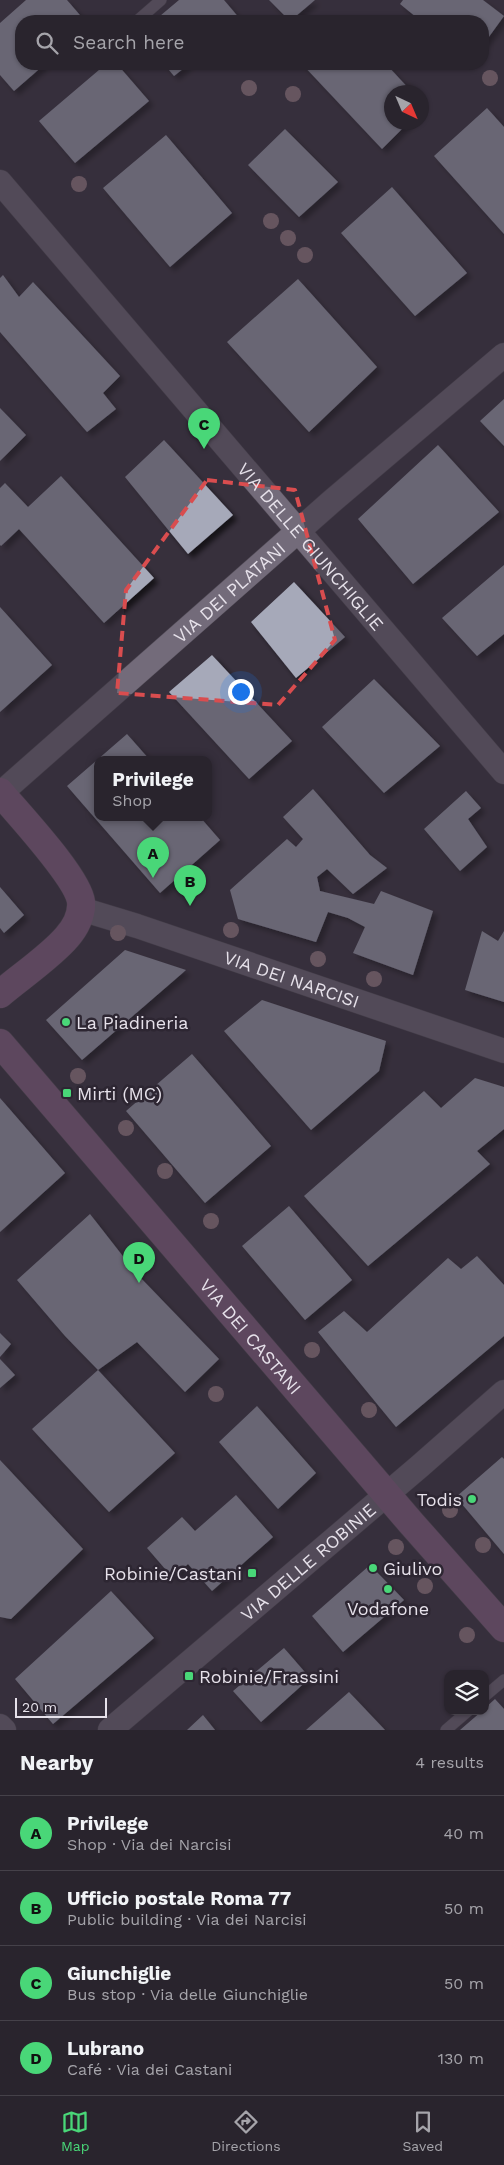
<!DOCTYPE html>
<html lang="en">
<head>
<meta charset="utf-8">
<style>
  :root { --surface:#29242d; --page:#312c35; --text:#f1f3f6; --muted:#a5a4aa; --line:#454149; --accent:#49d778 }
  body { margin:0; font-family:"Work Sans",sans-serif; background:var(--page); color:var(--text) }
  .controls { position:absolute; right:15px; bottom:15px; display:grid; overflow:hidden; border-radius:10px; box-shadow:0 1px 4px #0004 }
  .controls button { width:45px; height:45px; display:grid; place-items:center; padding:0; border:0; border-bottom:1px solid var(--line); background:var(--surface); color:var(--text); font:25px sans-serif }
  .compass { position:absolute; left:384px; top:85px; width:45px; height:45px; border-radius:50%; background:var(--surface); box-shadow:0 1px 4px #0004; rotate:136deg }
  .scale { position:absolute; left:15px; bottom:12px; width:92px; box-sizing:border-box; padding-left:5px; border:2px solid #e6e1ea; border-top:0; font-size:14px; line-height:18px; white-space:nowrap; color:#e6e1ea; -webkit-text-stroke:4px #2d2632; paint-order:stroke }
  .you { position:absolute; left:240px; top:691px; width:18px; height:18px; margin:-12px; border:4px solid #fff; border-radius:50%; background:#1a73e8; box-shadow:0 0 0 8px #1a73e833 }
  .badge { display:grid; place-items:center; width:32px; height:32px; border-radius:50%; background:var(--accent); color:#111; font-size:16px; font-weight:700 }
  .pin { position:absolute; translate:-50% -41px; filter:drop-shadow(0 1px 2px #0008) }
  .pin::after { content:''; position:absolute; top:26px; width:18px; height:15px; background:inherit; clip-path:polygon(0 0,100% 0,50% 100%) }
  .popup { position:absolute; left:94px; top:756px; width:118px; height:65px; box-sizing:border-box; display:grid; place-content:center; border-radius:10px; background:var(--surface); filter:drop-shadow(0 1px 4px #0005); font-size:16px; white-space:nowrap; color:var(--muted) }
  .popup b { font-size:19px; color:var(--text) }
  .popup::after { content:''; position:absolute; left:50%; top:100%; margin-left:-10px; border:10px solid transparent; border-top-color:var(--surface) }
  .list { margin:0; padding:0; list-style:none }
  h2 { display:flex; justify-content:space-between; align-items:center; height:65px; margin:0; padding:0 20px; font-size:21px }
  h2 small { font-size:16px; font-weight:400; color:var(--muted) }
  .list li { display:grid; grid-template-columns:32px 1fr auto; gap:15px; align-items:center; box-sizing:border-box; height:75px; padding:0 20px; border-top:1px solid var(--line) }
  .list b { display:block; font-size:19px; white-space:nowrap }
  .list p { margin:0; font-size:16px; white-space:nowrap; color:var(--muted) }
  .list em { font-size:16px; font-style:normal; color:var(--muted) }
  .icon { flex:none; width:28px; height:28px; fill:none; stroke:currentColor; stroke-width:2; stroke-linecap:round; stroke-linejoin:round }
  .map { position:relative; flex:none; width:504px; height:1730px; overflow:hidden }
  .search { position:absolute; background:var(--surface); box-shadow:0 1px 4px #0004; left:15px; right:15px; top:15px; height:55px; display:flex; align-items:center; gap:12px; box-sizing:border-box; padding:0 18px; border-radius:20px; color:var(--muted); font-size:19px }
  .sheet { height:365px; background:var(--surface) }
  nav { display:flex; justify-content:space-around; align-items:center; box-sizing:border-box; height:70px; border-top:1px solid var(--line); background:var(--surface); font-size:14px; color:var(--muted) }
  nav a { display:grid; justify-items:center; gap:2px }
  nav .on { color:var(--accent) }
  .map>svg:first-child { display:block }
  .building { fill:#a6a9b9; filter:url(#shadow) }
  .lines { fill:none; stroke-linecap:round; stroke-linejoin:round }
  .lane-casing { stroke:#524c57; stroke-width:12 }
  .street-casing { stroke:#524c57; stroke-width:25 }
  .secondary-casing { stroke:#524c57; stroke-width:29 }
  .lane { stroke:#736b7a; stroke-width:11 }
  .street { stroke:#736b7a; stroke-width:24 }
  .secondary { stroke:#8d6587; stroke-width:28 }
  .tree { fill:#a1848b }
  .marked { fill:none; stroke:#d94d4f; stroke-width:4; stroke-dasharray:10 6; stroke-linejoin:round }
  .poi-dot { fill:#49d778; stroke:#2d2632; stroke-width:2 }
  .labels { text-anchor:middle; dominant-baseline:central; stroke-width:5; stroke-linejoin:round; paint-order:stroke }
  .street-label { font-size:18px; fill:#e6e1ea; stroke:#2d2632 }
  .poi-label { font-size:18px; fill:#e6e1ea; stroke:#2d2632; text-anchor:start }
</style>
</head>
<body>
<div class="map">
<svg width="504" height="1730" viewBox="0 0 504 1730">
  <defs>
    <filter id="shadow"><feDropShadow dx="4.5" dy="4.5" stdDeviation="2.5" flood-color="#0009"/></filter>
  </defs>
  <rect width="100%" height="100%" fill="#37303c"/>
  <path class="building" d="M 26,0 L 67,0 L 85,21 L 21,21 L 21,64 L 45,64 L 14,91 L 0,75 L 0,23 Z
    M 179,0 L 224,0 L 240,19 L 238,21 L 154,21 Z
    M 269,0 L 315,0 L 290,21 Z
    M 403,0 L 483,0 L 504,16 L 483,45 L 483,21 L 421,21 L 400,4 Z
    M 106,64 L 117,64 L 149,101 L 75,163 L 39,121 Z
    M 164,64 L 189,64 L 174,76 Z
    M 302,64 L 386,64 L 412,92 L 392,92 L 392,122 L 409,122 L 382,149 Z
    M 487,108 L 504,127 L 504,234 L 434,156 Z
    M 285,129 L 338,182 L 299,217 L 248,165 Z
    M 166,135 L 232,213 L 170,267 L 103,188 Z
    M 392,187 L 467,273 L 415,316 L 341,233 Z
    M 3,275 L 19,297 L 33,282 L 120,376 L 103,393 L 116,409 L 87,432 L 0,332 L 0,278 Z
    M 298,279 L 377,367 L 309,432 L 227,342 Z
    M 504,399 L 504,446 L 480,421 Z
    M 0,408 L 26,435 L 0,461 Z
    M 164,440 L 233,515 L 188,554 L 125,477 Z
    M 438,445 L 499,512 L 413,584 L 358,519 Z
    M 61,476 L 154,578 L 104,623 L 19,529 L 1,546 L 0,545 L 0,488 L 5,483 L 28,507 Z
    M 504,565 L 504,634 L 477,656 L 442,618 Z
    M 294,582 L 345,637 L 296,678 L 251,622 Z
    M 0,607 L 52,665 L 0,712 Z
    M 212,655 L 292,741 L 249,779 L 169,692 Z
    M 374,679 L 440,746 L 384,793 L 322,727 Z
    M 127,734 L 149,759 L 98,759 L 98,817 L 200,817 L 220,840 L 160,893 L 67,786 Z
    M 313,789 L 370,855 L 387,868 L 353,894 L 327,869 L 317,877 L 320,891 L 374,904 L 381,891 L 433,911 L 413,975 L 353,953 L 365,927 L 348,918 L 328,912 L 316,942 L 238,919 L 230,890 L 287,839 L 296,847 L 303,839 L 283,817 Z
    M 466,791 L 481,808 L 468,819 L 487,847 L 460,871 L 424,829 Z
    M 0,887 L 24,915 L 4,933 L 0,928 Z
    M 482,931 L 498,941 L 504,931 L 504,1002 L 465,990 Z
    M 125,950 L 186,970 L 82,1060 L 46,1020 Z
    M 262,1000 L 386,1041 L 379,1071 L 311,1130 L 224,1031 Z
    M 192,1054 L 271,1146 L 205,1203 L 126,1111 Z
    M 475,1078 L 504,1087 L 504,1129 L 477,1151 L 490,1164 L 368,1266 L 304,1196 L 424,1091 L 441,1108 Z
    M 0,1098 L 65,1173 L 0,1232 Z
    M 289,1206 L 352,1280 L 305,1320 L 242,1246 Z
    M 90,1214 L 136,1273 L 219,1359 L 185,1392 L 137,1342 L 98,1370 L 65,1336 L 17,1280 Z
    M 477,1256 L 504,1285 L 504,1336 L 396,1427 L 318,1332 L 344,1311 L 367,1332 L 448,1258 L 461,1269 Z
    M 0,1333 L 11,1344 L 0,1357 Z
    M 0,1359 L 15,1375 L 0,1388 Z
    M 98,1370 L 175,1453 L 109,1512 L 32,1429 Z
    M 257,1406 L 316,1473 L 278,1509 L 219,1442 Z
    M 502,1457 L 504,1459 L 504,1554 L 456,1497 Z
    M 0,1460 L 83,1549 L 11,1619 L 0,1617 Z
    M 236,1495 L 273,1537 L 212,1591 L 188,1564 L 173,1578 L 147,1548 L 182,1517 L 195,1531 Z
    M 370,1565 L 404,1600 L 343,1652 L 312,1616 Z
    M 111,1591 L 154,1638 L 53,1724 L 15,1679 Z
    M 284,1648 L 310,1678 L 261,1722 L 233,1691 Z
    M 349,1692 L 385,1730 L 306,1730 Z
    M 495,1699 L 504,1709 L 504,1730 L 460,1730 L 482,1711 L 485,1711 L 485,1708 Z
    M 203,1715 L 215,1730 L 187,1730 Z"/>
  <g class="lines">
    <defs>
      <path id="lane" d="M 137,21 L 161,0
        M 485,1696 L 504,1680
        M 446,1730 L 468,1711"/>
      <g id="street">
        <path id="s1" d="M 0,182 L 504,772"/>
        <path id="s2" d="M 1,793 L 331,502 L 504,355"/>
        <path id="s3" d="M 81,909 L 137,926 L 504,1051"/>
        <path d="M 0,1726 L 4,1730"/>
        <path id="s4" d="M 110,1730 L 420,1466 L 504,1392"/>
      </g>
      <g id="secondary">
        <path d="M 0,792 C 18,814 78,877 81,902 C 82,915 75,928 67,937 C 51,956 20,977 0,994"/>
        <path id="s5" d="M 0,1043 L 412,1524 L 504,1628"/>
      </g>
    </defs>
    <use href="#lane" class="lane-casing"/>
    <use href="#street" class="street-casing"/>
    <use href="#secondary" class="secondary-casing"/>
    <use href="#lane" class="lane"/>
    <use href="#street" class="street"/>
    <use href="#secondary" class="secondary"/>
  </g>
  <g class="tree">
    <circle cx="490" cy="78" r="8"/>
    <circle cx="249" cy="88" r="8"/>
    <circle cx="293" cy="94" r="8"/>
    <circle cx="79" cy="184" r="8"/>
    <circle cx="271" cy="221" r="8"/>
    <circle cx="288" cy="238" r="8"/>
    <circle cx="305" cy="255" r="8"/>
    <circle cx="231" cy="930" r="8"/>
    <circle cx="118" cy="933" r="8"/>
    <circle cx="318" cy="959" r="8"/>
    <circle cx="374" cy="979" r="8"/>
    <circle cx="78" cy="1076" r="8"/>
    <circle cx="126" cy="1128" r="8"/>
    <circle cx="165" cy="1171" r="8"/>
    <circle cx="211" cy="1221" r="8"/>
    <circle cx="312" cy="1350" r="8"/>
    <circle cx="216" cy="1394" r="8"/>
    <circle cx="369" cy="1410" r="8"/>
    <circle cx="450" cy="1510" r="8"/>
    <circle cx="483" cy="1545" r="8"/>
    <circle cx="396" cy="1547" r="8"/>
    <circle cx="425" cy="1586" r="8"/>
    <circle cx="467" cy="1635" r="8"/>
  </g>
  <path d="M0 0H504V1730H0ZM 207,480 L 295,490 L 335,640 L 278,705 L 117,693 L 126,590 Z" fill="#37303c" fill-opacity=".55" fill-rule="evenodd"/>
  <path class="marked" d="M 207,480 L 295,490 L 335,640 L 278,705 L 117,693 L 126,590 Z"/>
  <g class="poi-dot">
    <circle cx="66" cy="1022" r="5"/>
    <rect x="62" y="1088" width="10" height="10" rx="2.5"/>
    <circle cx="472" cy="1499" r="5"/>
    <circle cx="373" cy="1568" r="5"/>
    <rect x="247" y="1568" width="10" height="10" rx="2.5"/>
    <circle cx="388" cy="1589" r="5"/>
    <rect x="184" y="1671" width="10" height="10" rx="2.5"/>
  </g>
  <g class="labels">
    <g class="street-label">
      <text stroke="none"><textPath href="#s1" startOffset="479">VIA DELLE GIUNCHIGLIE</textPath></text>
      <text stroke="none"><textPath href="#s2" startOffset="304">VIA DEI PLATANI</textPath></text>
      <text stroke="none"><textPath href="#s3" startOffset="222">VIA DEI NARCISI</textPath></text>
      <text stroke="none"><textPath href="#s5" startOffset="386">VIA DEI CASTANI</textPath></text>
      <text stroke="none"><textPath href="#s4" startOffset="260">VIA DELLE ROBINIE</textPath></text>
    </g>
    <g class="poi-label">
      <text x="76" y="1022">La Piadineria</text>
      <text x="77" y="1093">Mirti (MC)</text>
      <text x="462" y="1499" text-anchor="end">Todis</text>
      <text x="383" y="1568">Giulivo</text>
      <text x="242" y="1573" text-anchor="end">Robinie/Castani</text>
      <text x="388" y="1608" text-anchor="middle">Vodafone</text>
      <text x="199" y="1676">Robinie/Frassini</text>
    </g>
  </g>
</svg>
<div class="controls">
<button><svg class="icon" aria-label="layers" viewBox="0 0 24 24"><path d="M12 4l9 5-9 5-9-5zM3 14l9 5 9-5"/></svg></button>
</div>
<svg class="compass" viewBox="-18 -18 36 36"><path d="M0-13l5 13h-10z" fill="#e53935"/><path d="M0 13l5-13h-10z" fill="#a5a4aa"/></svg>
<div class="scale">20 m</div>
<div class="you"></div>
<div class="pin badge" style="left:153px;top:878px">A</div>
<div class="popup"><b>Privilege</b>Shop</div>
<div class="pin badge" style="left:190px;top:906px">B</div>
<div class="pin badge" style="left:204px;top:449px">C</div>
<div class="pin badge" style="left:139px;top:1283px">D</div>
<div class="search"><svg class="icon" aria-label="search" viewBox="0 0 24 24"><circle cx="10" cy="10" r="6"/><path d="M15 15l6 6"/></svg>Search here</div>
</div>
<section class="sheet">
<h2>Nearby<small>4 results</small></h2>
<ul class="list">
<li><span class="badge">A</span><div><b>Privilege</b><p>Shop · Via dei Narcisi</p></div><em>40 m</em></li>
<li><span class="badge">B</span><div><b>Ufficio postale Roma 77</b><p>Public building · Via dei Narcisi</p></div><em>50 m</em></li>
<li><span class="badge">C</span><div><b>Giunchiglie</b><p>Bus stop · Via delle Giunchiglie</p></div><em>50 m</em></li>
<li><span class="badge">D</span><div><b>Lubrano</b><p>Café · Via dei Castani</p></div><em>130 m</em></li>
</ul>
</section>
<nav>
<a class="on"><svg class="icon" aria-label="map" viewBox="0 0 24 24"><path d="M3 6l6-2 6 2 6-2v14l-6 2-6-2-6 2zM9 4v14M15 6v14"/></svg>Map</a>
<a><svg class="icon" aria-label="directions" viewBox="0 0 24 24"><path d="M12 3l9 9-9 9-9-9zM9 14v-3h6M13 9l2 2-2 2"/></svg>Directions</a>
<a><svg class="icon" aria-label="saved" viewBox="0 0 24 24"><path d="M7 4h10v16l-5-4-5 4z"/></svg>Saved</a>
</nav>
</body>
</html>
